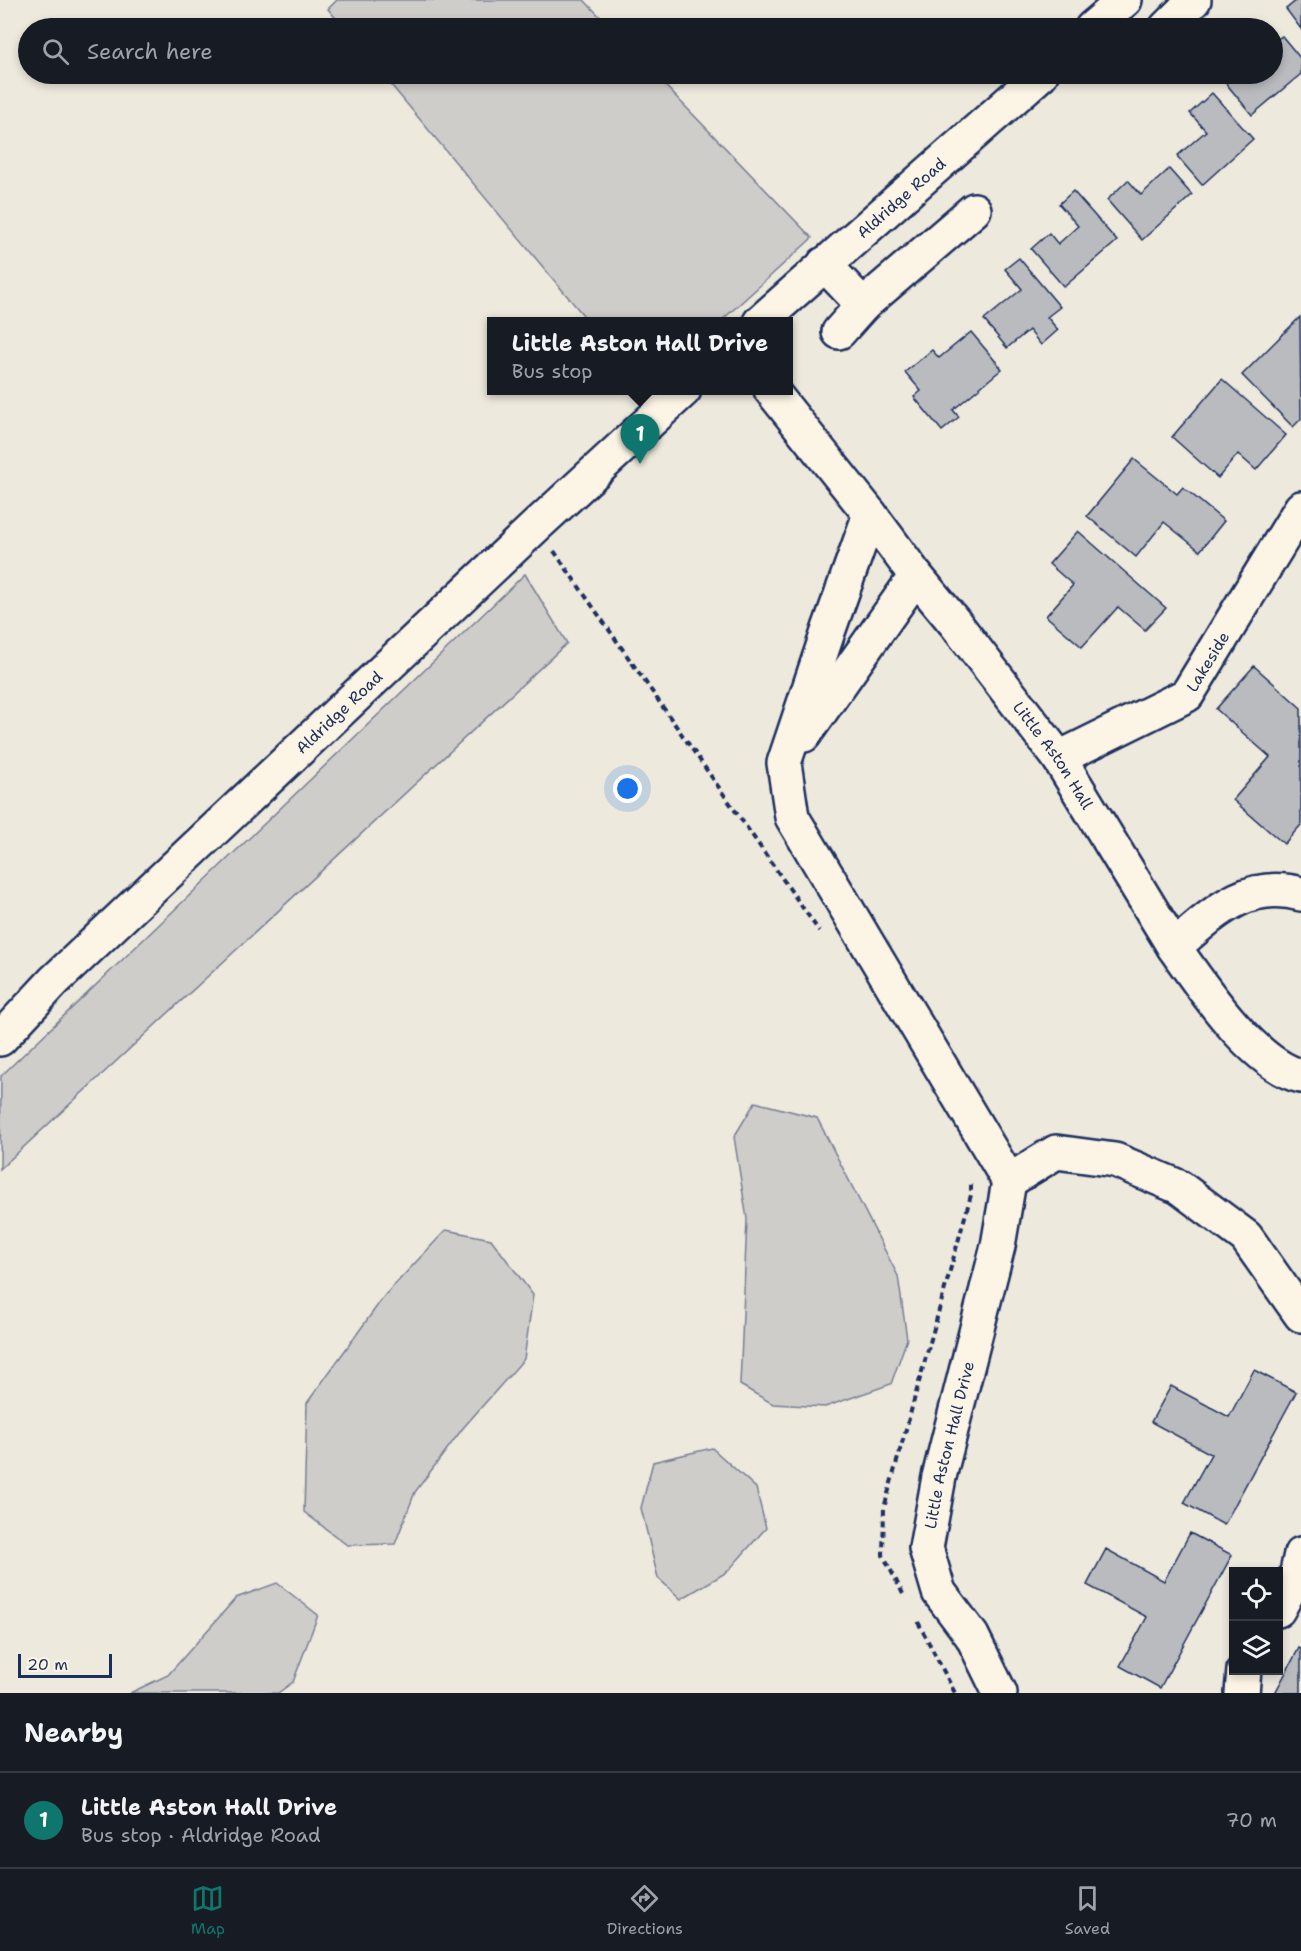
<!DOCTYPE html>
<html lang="en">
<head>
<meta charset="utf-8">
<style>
  :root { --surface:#171b24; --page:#20242c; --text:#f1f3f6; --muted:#9ea1a6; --line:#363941; --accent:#0f766e }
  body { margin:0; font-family:"Shantell Sans",sans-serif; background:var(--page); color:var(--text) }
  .controls { position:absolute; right:18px; bottom:18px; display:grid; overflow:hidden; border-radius:0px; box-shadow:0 3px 9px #0003 }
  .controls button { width:54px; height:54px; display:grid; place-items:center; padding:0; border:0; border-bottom:2px solid var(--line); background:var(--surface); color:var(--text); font:30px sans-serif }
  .scale { position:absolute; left:18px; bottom:15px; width:94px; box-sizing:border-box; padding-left:6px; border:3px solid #1b2f5e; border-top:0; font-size:16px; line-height:21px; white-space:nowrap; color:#1b2f5e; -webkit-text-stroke:4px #fcf5e5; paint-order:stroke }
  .you { position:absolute; left:628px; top:789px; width:21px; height:21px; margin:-15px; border:4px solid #fff; border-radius:50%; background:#1a73e8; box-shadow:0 0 0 9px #1a73e833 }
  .badge { display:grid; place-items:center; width:39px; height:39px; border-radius:50%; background:var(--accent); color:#fff; font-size:20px; font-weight:700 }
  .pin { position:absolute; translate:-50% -50px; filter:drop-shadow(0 2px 3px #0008) }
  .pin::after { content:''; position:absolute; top:32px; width:21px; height:18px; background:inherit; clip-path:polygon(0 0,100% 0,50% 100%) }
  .popup { position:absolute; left:487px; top:317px; width:306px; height:78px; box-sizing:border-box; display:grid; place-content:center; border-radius:0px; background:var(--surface); filter:drop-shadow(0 2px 4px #0005); font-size:20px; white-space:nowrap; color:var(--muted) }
  .popup b { font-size:22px; color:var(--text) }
  .popup::after { content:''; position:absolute; left:50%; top:100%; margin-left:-12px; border:12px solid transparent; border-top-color:var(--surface) }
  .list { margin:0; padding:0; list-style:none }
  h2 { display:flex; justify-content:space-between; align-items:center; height:78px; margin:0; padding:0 24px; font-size:26px }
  h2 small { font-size:20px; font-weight:400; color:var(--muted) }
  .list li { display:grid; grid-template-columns:39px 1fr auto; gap:18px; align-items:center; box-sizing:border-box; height:96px; padding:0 24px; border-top:2px solid var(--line) }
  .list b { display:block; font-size:22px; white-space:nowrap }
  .list p { margin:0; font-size:20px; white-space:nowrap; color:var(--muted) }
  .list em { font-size:20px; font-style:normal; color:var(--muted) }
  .icon { flex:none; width:33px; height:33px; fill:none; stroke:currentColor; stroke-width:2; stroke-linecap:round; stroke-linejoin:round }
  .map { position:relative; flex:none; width:1301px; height:1693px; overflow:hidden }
  .search { position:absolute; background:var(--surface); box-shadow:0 3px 9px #0003; left:18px; right:18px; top:18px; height:66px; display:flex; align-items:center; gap:15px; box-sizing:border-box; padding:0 21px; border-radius:33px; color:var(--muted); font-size:22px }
  .sheet { height:174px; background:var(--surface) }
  nav { display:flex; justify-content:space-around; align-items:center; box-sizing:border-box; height:84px; border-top:2px solid var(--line); background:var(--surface); font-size:16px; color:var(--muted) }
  nav a { display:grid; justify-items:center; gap:3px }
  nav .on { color:var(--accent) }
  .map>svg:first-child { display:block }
  .green { fill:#cfcdca; stroke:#757e94; stroke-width:1.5 }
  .building { fill:#babbbe; stroke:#1b2f5e; stroke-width:1.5 }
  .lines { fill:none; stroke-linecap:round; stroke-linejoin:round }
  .minor-casing { stroke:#1b2f5e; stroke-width:38 }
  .major-casing { stroke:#1b2f5e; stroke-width:38 }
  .path { stroke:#1b2f5e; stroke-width:4; stroke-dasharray:6 4.5; stroke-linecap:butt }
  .minor { stroke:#fcf5e5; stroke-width:33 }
  .major { stroke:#fcf5e5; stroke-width:33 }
  .labels { text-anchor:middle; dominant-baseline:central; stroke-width:5; stroke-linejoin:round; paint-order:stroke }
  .street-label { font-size:16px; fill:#1b2f5e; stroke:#fcf5e5 }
</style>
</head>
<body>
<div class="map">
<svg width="1301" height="1693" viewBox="0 0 1301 1693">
  <rect width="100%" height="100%" fill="#eee9dd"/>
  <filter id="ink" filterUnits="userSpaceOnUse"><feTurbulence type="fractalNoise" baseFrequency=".0167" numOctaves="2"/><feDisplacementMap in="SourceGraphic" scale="12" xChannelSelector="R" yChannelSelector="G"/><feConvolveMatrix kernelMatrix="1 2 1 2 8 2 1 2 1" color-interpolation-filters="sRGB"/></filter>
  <g filter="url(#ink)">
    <path class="green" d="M 337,0 L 584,0 L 611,28 L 344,28 L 328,9 Z
      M 382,74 L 654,74 L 812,238 L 721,321 L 588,321 Z
      M 525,574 L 567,643 L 0,1169 L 1,1076 Z
      M 755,1102 L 817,1118 L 898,1276 L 907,1339 L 891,1384 L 825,1407 L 773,1404 L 740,1385 L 747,1219 L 734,1137 Z
      M 446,1230 L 491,1239 L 533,1295 L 524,1359 L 463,1428 L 415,1492 L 395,1544 L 347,1545 L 304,1512 L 307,1403 L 385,1295 Z
      M 712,1448 L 756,1488 L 766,1528 L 727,1572 L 681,1599 L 658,1578 L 641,1508 L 653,1462 Z
      M 277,1583 L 318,1615 L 293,1682 L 278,1693 L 130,1693 L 168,1675 L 236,1598 Z"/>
    <path class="building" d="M 1297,0 L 1301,0 L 1301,29 L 1286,9 Z
      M 1282,36 L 1301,59 L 1301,74 L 1252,115 L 1224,81 L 1232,74 L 1272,74 L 1272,43 Z
      M 1212,93 L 1253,139 L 1202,185 L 1177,156 L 1206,131 L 1190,113 Z
      M 1169,169 L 1192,195 L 1142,240 L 1107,200 L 1128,180 L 1141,195 Z
      M 1073,191 L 1117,241 L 1064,287 L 1031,249 L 1049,233 L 1058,244 L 1078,226 L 1059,204 Z
      M 1019,258 L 1060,307 L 1047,317 L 1058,330 L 1041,345 L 1029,330 L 1007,348 L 984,320 L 1022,289 L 1005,269 Z
      M 1300,317 L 1301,419 L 1293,427 L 1242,375 Z
      M 971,332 L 1002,369 L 953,410 L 959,417 L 942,431 L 914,397 L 921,391 L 905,372 L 932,350 L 939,358 Z
      M 1222,379 L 1286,435 L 1256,470 L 1238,454 L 1218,478 L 1172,437 Z
      M 1134,459 L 1177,494 L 1183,487 L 1224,521 L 1200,551 L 1164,522 L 1136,557 L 1087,516 Z
      M 1078,531 L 1166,608 L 1145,630 L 1118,607 L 1082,647 L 1046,616 L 1073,585 L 1049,564 Z
      M 1254,666 L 1301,708 L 1301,825 L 1284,844 L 1233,800 L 1270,757 L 1216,709 Z
      M 1254,1370 L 1296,1392 L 1224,1525 L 1184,1503 L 1211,1454 L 1151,1422 L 1171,1386 L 1229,1417 Z
      M 1190,1533 L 1232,1555 L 1160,1688 L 1120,1666 L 1147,1617 L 1087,1585 L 1106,1549 L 1164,1581 Z
      M 1299,1648 L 1301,1649 L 1301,1693 L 1275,1693 Z"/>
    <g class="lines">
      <defs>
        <g id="minor">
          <path d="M 1166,28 L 1194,0"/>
          <path d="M 824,264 L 863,305"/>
          <path d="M 839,332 L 863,305 L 974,210"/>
          <path d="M 771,390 L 870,514 L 829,629 L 784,763 L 792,817 L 1009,1181"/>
          <path id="s1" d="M 916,576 L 955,623 L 1059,758 L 1174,947 C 1213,914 1246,879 1301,894"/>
          <path d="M 804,735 L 916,576 L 870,514"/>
          <path id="s2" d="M 1059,758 L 1187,695 L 1301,508"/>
          <path d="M 1174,947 C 1201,986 1254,1065 1301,1076"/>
          <path d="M 1009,1181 L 1056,1152 L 1115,1160 L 1179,1187 L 1246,1237 L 1301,1315"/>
          <path d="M 1278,1610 L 1296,1577 L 1301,1554"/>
          <path id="s3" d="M 1000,1693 L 972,1636 L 939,1592 L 926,1548 L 939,1477 L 998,1246 L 1009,1181"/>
          <path d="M 1242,1693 L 1244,1670"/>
        </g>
        <g id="major">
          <path d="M 1092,28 L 1125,0"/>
          <path id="s4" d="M 760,322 L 1041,74"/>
          <path id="s5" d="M 0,1039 L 54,981 L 536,526 L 684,390"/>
        </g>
      </defs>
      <use href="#minor" class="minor-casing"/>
      <use href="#major" class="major-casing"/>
      <path class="path" d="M 554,551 L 819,931
        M 903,1594 L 883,1555 L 884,1508 L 971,1195 L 971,1183
        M 918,1622 L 955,1693"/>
      <use href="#minor" class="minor"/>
      <use href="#major" class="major"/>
    </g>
  </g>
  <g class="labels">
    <g class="street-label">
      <text stroke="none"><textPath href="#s4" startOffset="188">Aldridge Road</textPath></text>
      <text stroke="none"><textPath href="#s2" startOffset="182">Lakeside</textPath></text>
      <text stroke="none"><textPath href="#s5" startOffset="471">Aldridge Road</textPath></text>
      <text stroke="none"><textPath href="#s1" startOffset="226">Little Aston Hall</textPath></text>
      <text stroke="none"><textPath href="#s3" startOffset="270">Little Aston Hall Drive</textPath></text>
    </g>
  </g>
</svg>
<div class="controls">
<button><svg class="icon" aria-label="locate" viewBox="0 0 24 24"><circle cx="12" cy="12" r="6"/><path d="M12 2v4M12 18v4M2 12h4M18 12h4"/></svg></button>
<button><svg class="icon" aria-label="layers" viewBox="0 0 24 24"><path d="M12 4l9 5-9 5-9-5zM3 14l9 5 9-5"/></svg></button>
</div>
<div class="scale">20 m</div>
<div class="you"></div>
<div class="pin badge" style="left:640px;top:464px">1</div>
<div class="popup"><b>Little Aston Hall Drive</b>Bus stop</div>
<div class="search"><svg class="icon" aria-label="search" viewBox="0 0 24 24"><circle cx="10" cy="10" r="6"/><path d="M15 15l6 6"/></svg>Search here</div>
</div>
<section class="sheet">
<h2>Nearby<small></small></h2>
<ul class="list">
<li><span class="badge">1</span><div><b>Little Aston Hall Drive</b><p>Bus stop · Aldridge Road</p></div><em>70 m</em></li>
</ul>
</section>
<nav>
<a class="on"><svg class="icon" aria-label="map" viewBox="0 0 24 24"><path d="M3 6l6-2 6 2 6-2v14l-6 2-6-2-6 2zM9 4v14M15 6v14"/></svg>Map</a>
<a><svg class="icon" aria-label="directions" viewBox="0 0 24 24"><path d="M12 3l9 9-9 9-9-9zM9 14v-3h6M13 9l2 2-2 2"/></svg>Directions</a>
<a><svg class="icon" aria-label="saved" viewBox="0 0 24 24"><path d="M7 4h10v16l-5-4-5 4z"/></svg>Saved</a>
</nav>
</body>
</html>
